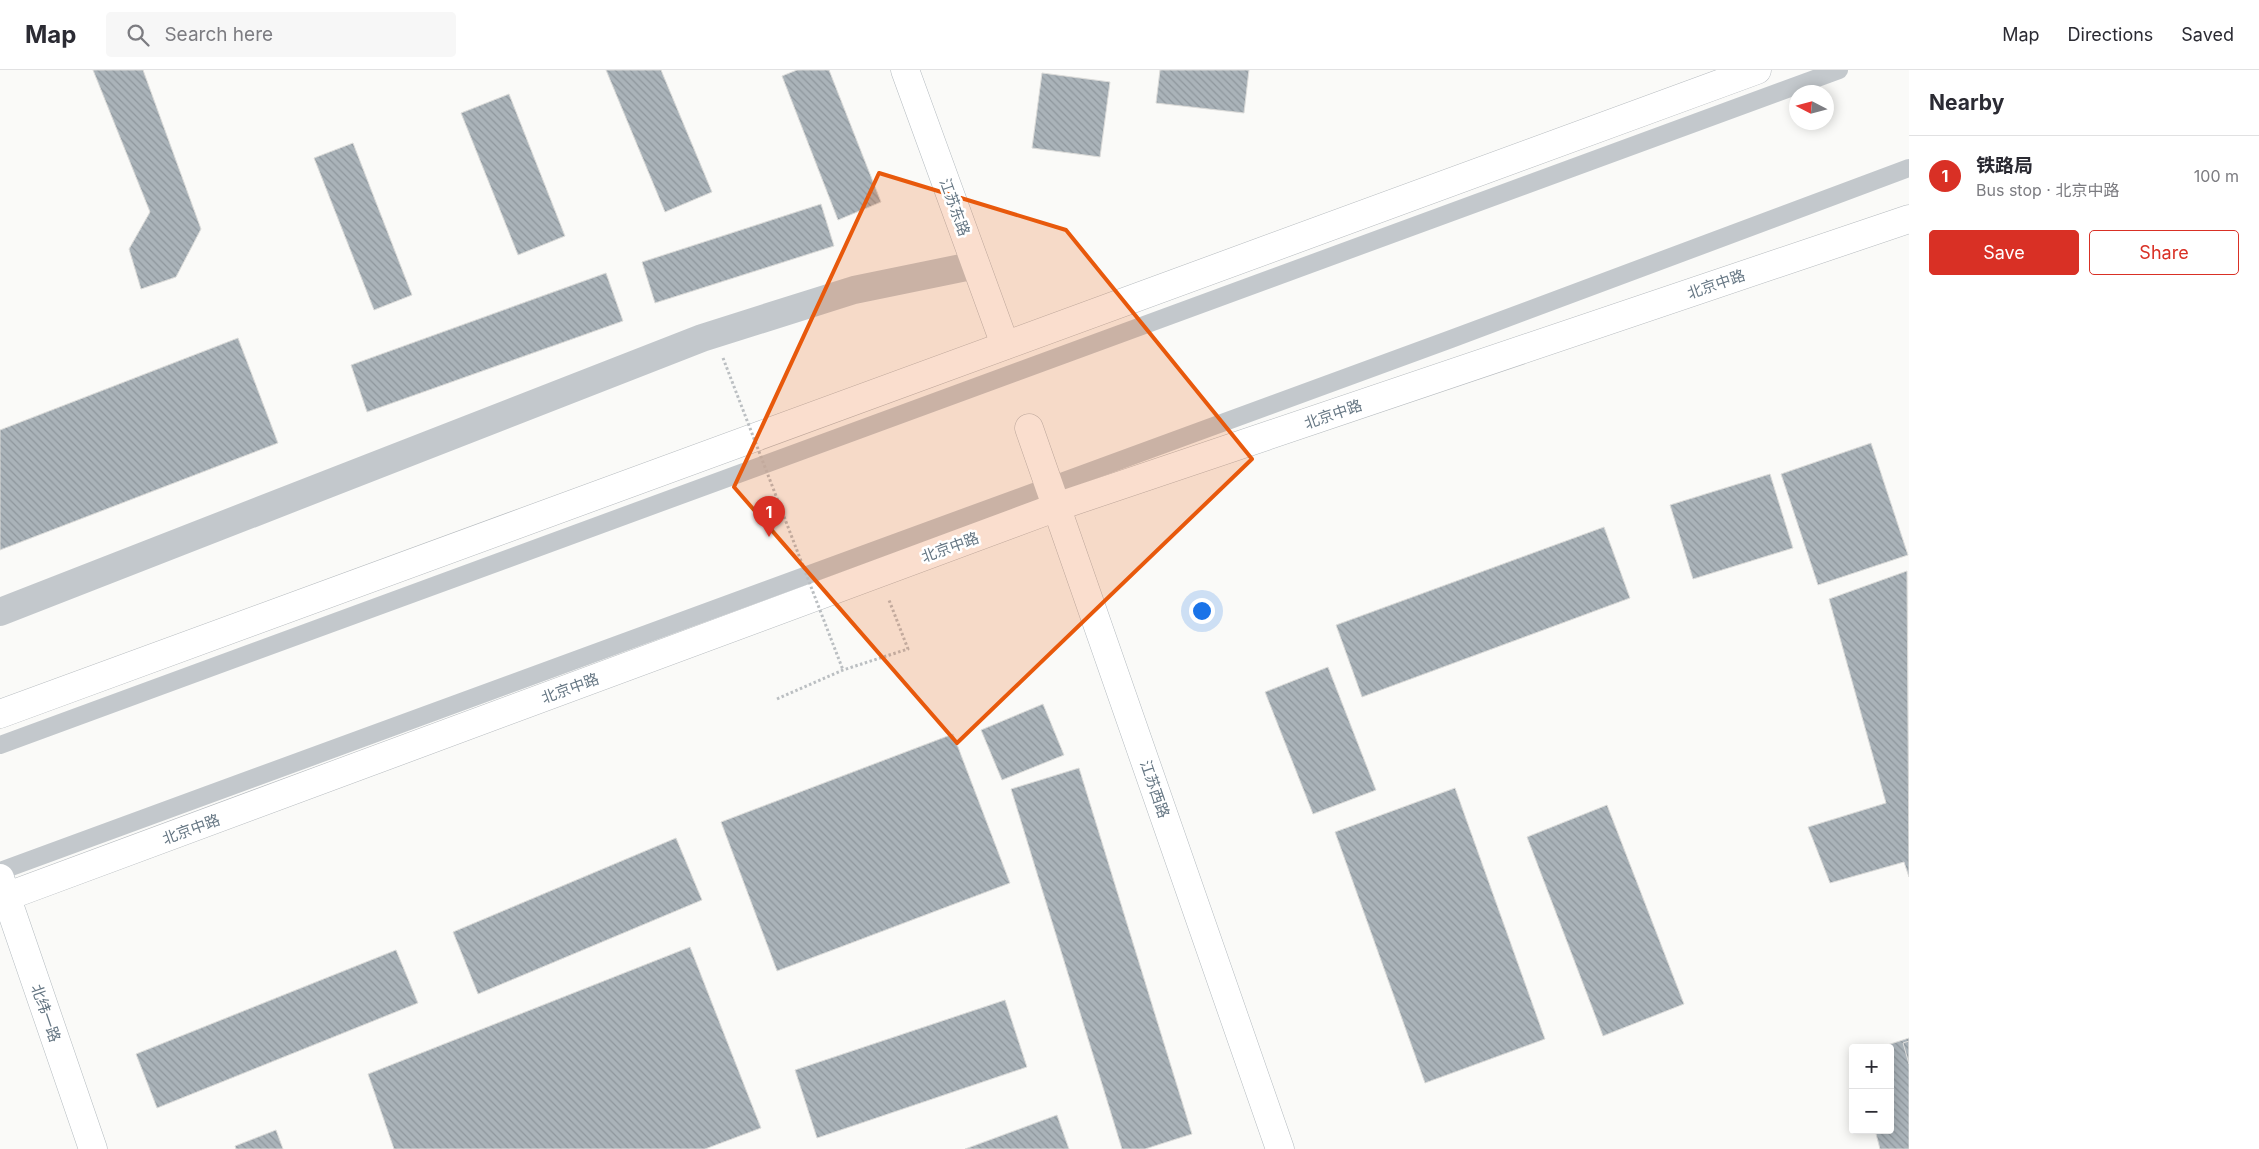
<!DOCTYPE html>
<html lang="en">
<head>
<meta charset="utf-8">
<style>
  :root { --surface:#fff; --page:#f7f7f7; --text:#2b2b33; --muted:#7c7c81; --line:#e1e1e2; --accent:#d93025 }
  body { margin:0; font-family:Inter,"Noto Sans SC",sans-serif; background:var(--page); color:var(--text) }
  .controls { position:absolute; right:15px; bottom:15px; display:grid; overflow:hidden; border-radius:5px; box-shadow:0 2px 12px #0003 }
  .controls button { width:45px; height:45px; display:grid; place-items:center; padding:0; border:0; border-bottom:1px solid var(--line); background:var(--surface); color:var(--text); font:25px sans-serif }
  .compass { position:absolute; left:1789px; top:15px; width:45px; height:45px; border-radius:50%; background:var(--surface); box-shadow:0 2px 12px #0003; rotate:276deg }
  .you { position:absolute; left:1201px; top:540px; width:18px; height:18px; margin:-12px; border:4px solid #fff; border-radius:50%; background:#1a73e8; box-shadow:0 0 0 8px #1a73e833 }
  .badge { display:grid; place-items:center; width:32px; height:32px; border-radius:50%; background:var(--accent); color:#fff; font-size:16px; font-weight:700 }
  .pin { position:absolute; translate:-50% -41px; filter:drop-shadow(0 1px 2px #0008) }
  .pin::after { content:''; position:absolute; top:26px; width:18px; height:15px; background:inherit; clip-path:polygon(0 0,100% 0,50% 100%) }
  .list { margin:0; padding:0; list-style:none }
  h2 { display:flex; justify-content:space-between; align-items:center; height:65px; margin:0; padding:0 20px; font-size:21px }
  h2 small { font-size:16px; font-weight:400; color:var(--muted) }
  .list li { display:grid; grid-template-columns:32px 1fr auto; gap:15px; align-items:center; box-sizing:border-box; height:80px; padding:0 20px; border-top:1px solid var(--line) }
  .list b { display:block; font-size:19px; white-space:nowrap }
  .list p { margin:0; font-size:16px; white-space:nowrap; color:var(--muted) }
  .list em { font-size:16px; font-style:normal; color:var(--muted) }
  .actions { display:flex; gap:10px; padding:15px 20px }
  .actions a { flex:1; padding:11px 0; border:1px solid var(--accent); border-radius:5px; text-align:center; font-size:18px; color:var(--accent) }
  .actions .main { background:var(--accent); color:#fff }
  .icon { flex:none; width:28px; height:28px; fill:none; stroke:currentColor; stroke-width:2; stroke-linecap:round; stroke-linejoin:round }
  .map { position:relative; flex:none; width:1909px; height:1079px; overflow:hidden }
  header { display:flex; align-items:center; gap:30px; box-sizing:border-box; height:70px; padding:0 25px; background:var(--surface); border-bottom:1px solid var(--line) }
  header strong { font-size:24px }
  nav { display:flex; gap:28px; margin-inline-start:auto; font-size:18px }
  .search { width:350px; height:45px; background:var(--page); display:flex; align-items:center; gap:12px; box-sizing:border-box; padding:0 18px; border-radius:5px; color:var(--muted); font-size:19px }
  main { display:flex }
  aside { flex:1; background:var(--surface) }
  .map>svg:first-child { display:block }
  .building { fill:url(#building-back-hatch); stroke:#dcdcda }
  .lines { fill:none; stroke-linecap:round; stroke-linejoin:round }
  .secondary-casing { stroke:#b3babf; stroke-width:29 }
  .primary-casing { stroke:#b5babe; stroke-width:29 }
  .path { stroke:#bbbfc2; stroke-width:3; stroke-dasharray:2.5 2.5; stroke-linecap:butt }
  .lane { stroke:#c3c8cc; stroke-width:18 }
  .street { stroke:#c3c8cc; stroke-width:28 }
  .secondary { stroke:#fff; stroke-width:28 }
  .primary { stroke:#fff; stroke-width:28 }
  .path-bridge { stroke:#bbbfc2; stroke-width:3; stroke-dasharray:2.5 2.5; stroke-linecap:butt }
  .marked { fill:#e8590c; fill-opacity:0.2; stroke:#e8590c; stroke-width:4; stroke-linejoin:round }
  .labels { text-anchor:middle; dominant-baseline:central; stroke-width:5; stroke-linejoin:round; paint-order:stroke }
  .street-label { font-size:15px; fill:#657683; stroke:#fff }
</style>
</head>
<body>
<header>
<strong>Map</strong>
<div class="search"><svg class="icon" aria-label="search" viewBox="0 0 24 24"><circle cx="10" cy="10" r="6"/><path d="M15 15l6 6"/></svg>Search here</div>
<nav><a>Map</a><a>Directions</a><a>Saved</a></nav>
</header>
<main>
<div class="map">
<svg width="1909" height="1079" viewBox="0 0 1909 1079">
  <defs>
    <pattern id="building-back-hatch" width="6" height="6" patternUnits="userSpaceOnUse" patternTransform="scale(1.25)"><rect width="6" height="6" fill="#aab3b9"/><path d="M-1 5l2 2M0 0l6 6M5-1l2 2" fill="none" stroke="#8e969c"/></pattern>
  </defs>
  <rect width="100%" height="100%" fill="#fafaf8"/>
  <path class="building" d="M 93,0 L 143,0 L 201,159 L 176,207 L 141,219 L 129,179 L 150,142 Z
    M 606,0 L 661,0 L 712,122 L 665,142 Z
    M 797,0 L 829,0 L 881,132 L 838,150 L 782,6 Z
    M 1160,0 L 1249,0 L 1244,43 L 1156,33 Z
    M 1042,3 L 1110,12 L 1100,87 L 1032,78 Z
    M 509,24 L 565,166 L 518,185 L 461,43 Z
    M 353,73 L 412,225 L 374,240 L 314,88 Z
    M 821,134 L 834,176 L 655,233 L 642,192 Z
    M 606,203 L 623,251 L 367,342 L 351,295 Z
    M 238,268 L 278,373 L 0,480 L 0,360 Z
    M 1871,373 L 1908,485 L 1818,515 L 1781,404 Z
    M 1770,404 L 1793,478 L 1693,509 L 1670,435 Z
    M 1604,457 L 1630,528 L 1362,627 L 1336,555 Z
    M 1907,501 L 1909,807 L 1904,792 L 1830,813 L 1808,757 L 1886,733 L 1829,529 Z
    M 1328,597 L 1376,720 L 1313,744 L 1265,622 Z
    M 1043,634 L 1064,685 L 1002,710 L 981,660 Z
    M 953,664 L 1010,813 L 777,901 L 721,752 Z
    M 1079,698 L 1192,1064 L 1145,1079 L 1122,1079 L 1011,719 Z
    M 1455,718 L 1545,969 L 1425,1013 L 1335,762 Z
    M 1607,735 L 1684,934 L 1603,966 L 1527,767 Z
    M 676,768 L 702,830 L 478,924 L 453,862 Z
    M 690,877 L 761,1058 L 705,1079 L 394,1079 L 368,1004 Z
    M 396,880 L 418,933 L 157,1038 L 136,984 Z
    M 1005,930 L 1027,997 L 817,1068 L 795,1000 Z
    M 1909,968 L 1909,1079 L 1880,1079 L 1875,1060 L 1890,1060 L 1890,978 L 1878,978 Z
    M 1909,971 L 1909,994 L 1903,973 Z
    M 1057,1045 L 1069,1079 L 965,1079 Z
    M 276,1060 L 283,1079 L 236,1079 L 235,1076 Z"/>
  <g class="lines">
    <defs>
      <path id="secondary" d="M 905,0 L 1005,275
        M 1029,358 L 1280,1079
        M 0,808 L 93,1079"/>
      <path id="primary" d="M 0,644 L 1757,0
        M 0,829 L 1068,433 L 1909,149"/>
    </defs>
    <use href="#secondary" class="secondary-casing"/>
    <use href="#primary" class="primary-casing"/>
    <path class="path" d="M 777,629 L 843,600 L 908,579 L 889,530"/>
    <path class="lane" d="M 0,675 L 1839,0
      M 0,801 L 1451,269 L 1909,98"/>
    <path class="street" d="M 0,542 L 702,268 L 854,220 L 976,195"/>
    <use href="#secondary" class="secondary"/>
    <use href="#primary" class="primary"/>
    <path class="path-bridge" d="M 723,288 L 843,600"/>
  </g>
  <path class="marked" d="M 879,103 L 1066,160 L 1252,389 L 957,673 L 734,417 Z"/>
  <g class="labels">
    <g class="street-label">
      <text transform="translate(955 137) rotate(70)">江苏东路</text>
      <text transform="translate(1716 214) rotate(-19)">北京中路</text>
      <text transform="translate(1333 344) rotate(-19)">北京中路</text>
      <text transform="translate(950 477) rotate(-20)">北京中路</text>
      <text transform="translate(570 618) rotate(-20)">北京中路</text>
      <text transform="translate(1155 719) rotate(71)">江苏西路</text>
      <text transform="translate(191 759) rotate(-20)">北京中路</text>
      <text transform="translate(46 943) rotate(71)">北纬一路</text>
    </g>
  </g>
</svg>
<div class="controls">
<button>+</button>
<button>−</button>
</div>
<svg class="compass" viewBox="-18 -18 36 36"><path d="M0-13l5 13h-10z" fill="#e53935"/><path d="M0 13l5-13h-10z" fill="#7c7c81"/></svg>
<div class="you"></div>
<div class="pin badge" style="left:769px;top:467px">1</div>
</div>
<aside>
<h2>Nearby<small></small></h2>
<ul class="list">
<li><span class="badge">1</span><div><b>铁路局</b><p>Bus stop · 北京中路</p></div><em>100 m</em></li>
</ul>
<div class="actions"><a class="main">Save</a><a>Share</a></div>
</aside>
</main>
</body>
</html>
